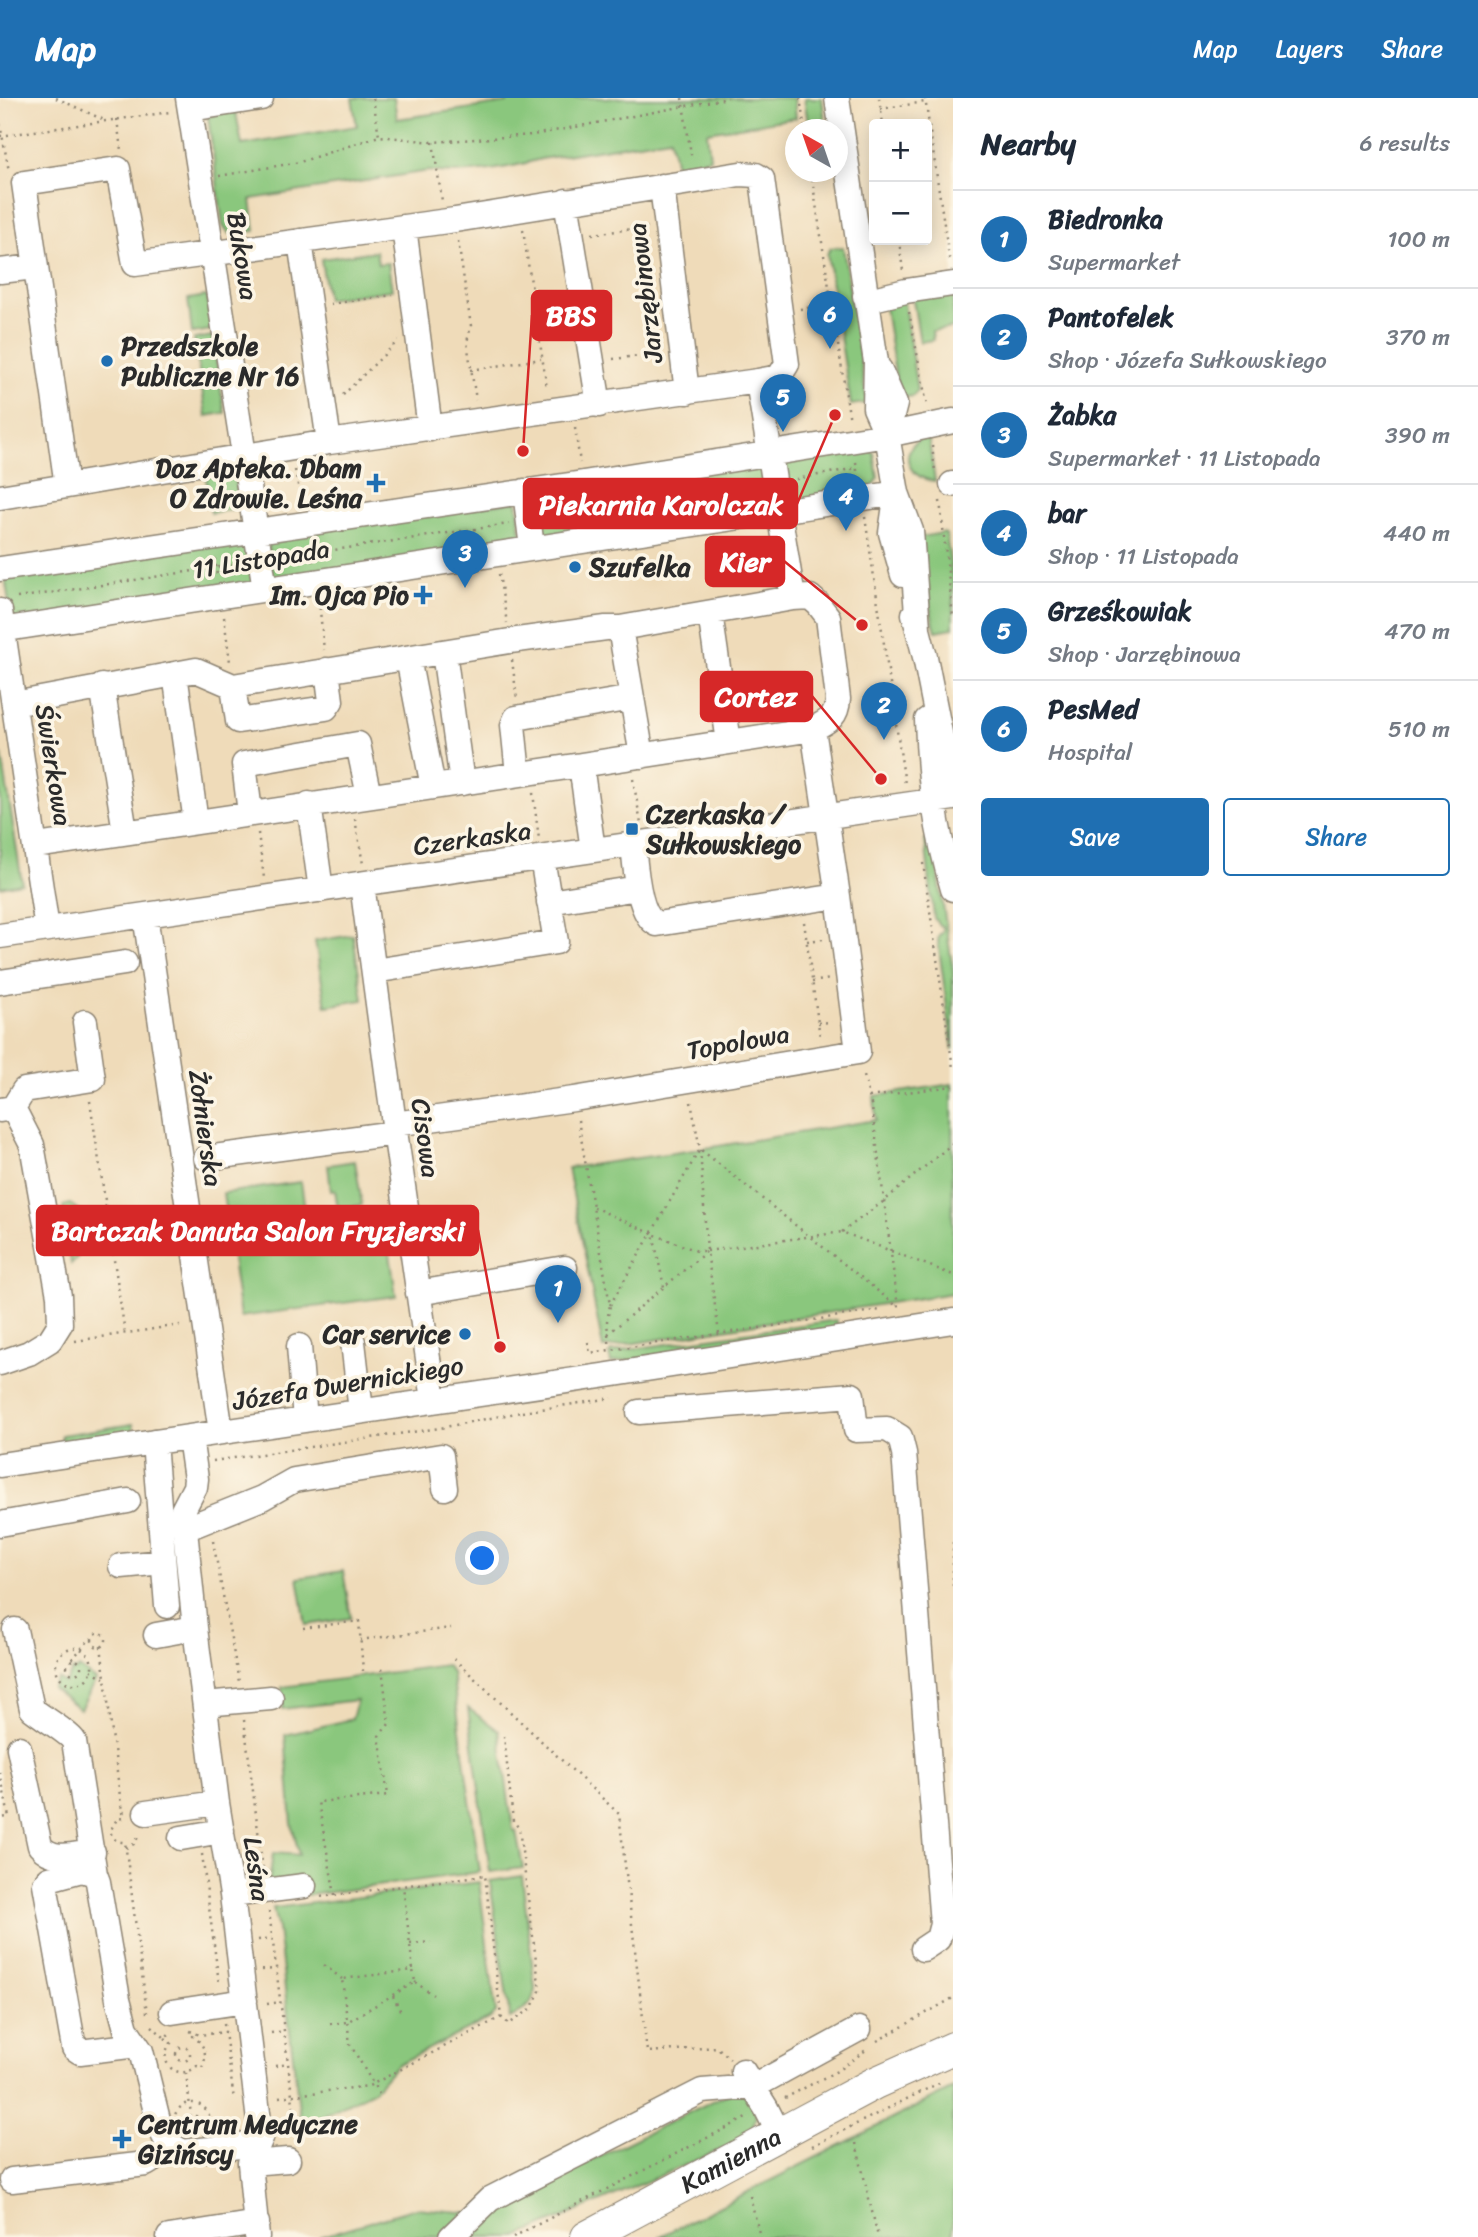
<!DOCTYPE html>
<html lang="en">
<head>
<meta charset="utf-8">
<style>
  :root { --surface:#fff; --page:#f6f6f7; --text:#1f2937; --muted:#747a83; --line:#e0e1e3; --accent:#1f6fb2 }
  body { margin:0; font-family:Sriracha,sans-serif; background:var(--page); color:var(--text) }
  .controls { position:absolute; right:21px; top:21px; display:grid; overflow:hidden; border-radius:7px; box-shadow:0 4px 18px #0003 }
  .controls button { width:63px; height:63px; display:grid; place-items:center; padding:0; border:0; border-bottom:2px solid var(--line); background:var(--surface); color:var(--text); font:35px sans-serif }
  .compass { position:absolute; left:785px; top:21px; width:63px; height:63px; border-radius:50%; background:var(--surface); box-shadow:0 4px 18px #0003; rotate:320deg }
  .you { position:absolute; left:483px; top:1461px; width:24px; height:24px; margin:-18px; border:5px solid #fff; border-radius:50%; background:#1a73e8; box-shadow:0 0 0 10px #1a73e833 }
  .badge { display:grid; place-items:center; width:46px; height:46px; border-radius:50%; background:var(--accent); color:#fff; font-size:23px; font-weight:700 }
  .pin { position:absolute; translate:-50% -58px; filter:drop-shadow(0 2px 4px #0008) }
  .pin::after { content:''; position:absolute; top:37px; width:24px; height:21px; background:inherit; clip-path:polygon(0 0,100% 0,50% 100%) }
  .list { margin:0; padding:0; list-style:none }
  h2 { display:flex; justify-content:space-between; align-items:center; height:91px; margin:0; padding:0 28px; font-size:30px }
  h2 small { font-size:23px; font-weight:400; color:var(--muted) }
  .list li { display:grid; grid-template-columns:46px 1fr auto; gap:21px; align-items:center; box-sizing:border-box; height:98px; padding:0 28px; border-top:2px solid var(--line) }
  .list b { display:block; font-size:26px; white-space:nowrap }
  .list p { margin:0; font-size:23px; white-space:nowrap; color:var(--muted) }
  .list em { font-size:23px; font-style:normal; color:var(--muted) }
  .actions { display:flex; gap:14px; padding:21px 28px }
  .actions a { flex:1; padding:16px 0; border:2px solid var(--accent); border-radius:7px; text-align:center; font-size:24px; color:var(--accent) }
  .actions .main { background:var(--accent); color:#fff }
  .map { position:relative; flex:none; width:953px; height:2139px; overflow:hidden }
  header { display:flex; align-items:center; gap:42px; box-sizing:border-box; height:98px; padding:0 35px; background:var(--accent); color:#fff }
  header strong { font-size:33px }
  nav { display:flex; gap:38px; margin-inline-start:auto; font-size:24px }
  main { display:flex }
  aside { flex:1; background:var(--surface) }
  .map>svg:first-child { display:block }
  .green { fill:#8ac77d; stroke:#5a7954; stroke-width:2 }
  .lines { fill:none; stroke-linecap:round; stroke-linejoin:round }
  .minor-casing { stroke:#8d8372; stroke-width:27 }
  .major-casing { stroke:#8d8372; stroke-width:34 }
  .path { stroke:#8d8372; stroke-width:2.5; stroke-dasharray:2 5; stroke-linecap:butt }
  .minor { stroke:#fff; stroke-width:24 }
  .major { stroke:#fff; stroke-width:32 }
  .poi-dot { fill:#1f6fb2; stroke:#fcf5e5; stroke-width:2.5 }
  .labels { text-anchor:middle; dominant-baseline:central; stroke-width:7; stroke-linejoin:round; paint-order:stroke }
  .street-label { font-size:26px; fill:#2b2b2b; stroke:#fcf5e5 }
  .poi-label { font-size:26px; font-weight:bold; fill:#2b2b2b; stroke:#fcf5e5; text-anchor:start }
  .leader { fill:none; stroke:#d62828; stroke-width:2.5 }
  .callout-dot { fill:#d62828; stroke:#fcf5e5; stroke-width:2.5 }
  .callout { fill:#d62828; stroke:#d62828; stroke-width:2.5 }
  .callout-label { font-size:28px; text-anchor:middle; font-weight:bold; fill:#fff }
</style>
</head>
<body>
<header>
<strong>Map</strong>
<nav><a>Map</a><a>Layers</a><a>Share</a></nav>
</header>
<main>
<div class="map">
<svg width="953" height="2139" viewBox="0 0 953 2139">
  <rect width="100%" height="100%" fill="#fcf5e5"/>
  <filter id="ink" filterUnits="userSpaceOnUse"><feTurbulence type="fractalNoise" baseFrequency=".0143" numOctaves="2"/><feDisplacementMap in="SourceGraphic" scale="14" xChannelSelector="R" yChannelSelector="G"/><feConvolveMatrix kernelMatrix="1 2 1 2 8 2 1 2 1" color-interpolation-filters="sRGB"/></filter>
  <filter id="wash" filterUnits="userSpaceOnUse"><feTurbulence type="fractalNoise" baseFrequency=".00686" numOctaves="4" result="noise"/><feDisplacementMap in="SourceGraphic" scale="28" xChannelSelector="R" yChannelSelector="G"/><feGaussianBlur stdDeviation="1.57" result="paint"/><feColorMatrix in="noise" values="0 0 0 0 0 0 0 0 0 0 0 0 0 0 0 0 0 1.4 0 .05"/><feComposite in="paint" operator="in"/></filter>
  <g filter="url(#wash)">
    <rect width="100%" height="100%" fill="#efdbb9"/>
    <path class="green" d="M 352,0 L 394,0 L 397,21 L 507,5 L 507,0 L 794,0 L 796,20 L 707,34 L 710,60 L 676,69 L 670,40 L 541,61 C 506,71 464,78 428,73 L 251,101 L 255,133 L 230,136 L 223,128 L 208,19 L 235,9 L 242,47 L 357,28 Z
      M 804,0 L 822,0 L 826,31 L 809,31 Z
      M 843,149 L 867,305 L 851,307 L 827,156 L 831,150 Z
      M 376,153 L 378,166 L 388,165 L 392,192 L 327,201 L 321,161 Z
      M 953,190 L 953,230 L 932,233 L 933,242 L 920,244 L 912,196 Z
      M 207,198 L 212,232 L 192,235 L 188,201 Z
      M 903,198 L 917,293 L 913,298 L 899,300 L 885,210 Z
      M 213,238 L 218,275 L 200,278 L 194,241 Z
      M 219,282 L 225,315 L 206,318 L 201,285 Z
      M 928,337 L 935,383 C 904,380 897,348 928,337 Z
      M 859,346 L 874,355 L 878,380 L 871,392 L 790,406 L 782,359 Z
      M 761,364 L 768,409 L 540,444 L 534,399 Z
      M 228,373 L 235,383 L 240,410 L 211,415 L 206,380 L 214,375 Z
      M 517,403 L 523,449 L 272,483 L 267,439 Z
      M 943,435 L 946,436 L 953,484 L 953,530 L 936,533 L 931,515 L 920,439 Z
      M 247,441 L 254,487 L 12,525 L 5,478 Z
      M 2,657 L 22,785 L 0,789 L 0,658 Z
      M 933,741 L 953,873 L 953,953 L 938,843 L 939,837 L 943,834 L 943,829 L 938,826 L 934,820 L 925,742 Z
      M 353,837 L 363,902 L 326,908 L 315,843 Z
      M 952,986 L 953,1195 L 603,1250 L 568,1070 L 694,1052 L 876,1022 L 874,998 Z
      M 355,1063 L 362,1107 L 338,1111 L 335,1092 L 331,1093 L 328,1067 Z
      M 301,1084 L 308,1132 L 385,1121 L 396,1198 L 240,1219 L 223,1095 Z
      M 70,1106 C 76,1110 84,1114 87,1121 C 96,1136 81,1156 71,1166 L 63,1108 Z
      M 836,1222 L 838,1231 L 611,1265 L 609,1257 L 611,1254 Z
      M 133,1326 L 134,1333 L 132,1337 L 62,1346 L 61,1337 Z
      M 343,1473 L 351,1520 L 306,1527 L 298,1480 Z
      M 446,1567 L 452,1575 L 480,1774 L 309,1797 L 269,1786 L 273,1755 L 299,1757 L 292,1726 L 285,1637 L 352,1621 L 357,1602 L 283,1611 L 282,1589 Z
      M 79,1570 L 96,1582 L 80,1611 L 52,1590 L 58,1581 L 65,1585 L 73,1572 L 76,1573 Z
      M 468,1610 L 499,1633 L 513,1732 L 516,1733 L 523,1770 L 490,1774 Z
      M 522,1778 L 535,1891 C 533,1908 524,1912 510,1920 L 490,1783 Z
      M 479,1784 L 496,1915 L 489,1921 L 396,1967 L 373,1993 L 301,2028 L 278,1831 L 273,1810 Z
      M 739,1990 C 758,2011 763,2016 744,2042 L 517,2139 L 319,2139 L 416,2110 L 482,2116 Z
      M 953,1990 L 953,2139 L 659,2139 Z"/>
  </g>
  <g filter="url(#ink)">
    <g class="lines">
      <defs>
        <path id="minor" d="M 188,0 L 265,491
          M 837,0 L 876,264 L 875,310 L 887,337 L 897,395 L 911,433 L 918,530
          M 190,11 L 261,0
          M 118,71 L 135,166 L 455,122 L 740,76 L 756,77 L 762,81 L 787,266 L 779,279 L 758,283 L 329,344 L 67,388 L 24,85 Z
          M 662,88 L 687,294
          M 566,103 L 599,307
          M 404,129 L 430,331
          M 300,143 L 329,344
          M 0,173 L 35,169
          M 865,198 L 877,200 L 906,193 L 953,186
          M 880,272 L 895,306 L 887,337
          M 758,283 L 793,500
          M 952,386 L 953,386
          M 525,393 L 532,450
          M 0,399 L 67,388
          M 896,400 L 891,435 L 903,477
          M 0,471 L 583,385 L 887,337 L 953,323
          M 0,513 L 47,831
          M 710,515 L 729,644
          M 914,516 L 925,559 L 953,700
          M 620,530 L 642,658
          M 0,532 L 897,395
          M 444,554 L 462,685
          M 408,560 L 433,689
          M 175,576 L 196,724
          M 102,588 L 125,734
          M 233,588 L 238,623 L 326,610 L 331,603 L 327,572
          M 14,606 L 196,572 L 233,588 L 510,543 L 606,530 L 620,530 L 793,500 L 810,499 L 818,506 L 828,519 L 838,601 C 837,620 828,623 813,631
          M 927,622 C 929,682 936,734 953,791
          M 518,676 L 513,627 L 516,620 L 632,600
          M 309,706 L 321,792
          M 250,715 L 244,666 L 358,646 L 369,698
          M 633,746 C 635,766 638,818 657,826 L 838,798
          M 36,748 L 581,667
          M 362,786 L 394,1026 L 434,1302
          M 549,804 L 638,790
          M 145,817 L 221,1334
          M 0,838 L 953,700
          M 374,873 L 556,844 L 542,760
          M 0,884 L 125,865
          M 13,1010 L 24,992 L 93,981 L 85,924
          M 0,1012 L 13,1010 L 32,1047 L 59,1198 L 60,1226 L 50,1242 L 29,1255 L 0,1265
          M 394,1026 L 574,1001 L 858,954 L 838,798 L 813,631 L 581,667 L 593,752
          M 206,1060 L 395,1035
          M 418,1195 L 565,1170
          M 353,1244 L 361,1313
          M 299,1248 L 305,1322
          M 639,1314 L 852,1297 L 856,1332 L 887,1331 L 900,1339 L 904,1355 L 942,1826 L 938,1841 L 923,1851
          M 190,1339 L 196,1381 L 195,1389 L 183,1412 L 195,1530 L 217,1705 L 232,1797 L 261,2040 L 250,2065 L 257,2139
          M 154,1344 L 167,1508
          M 0,1367 L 608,1277 L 953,1223
          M 0,1426 L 128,1403
          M 185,1431 L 262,1400 L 294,1382 L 441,1358 L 445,1390
          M 121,1468 L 163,1464
          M 15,1532 L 32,1611 C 42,1619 69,1635 74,1643 L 95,1776
          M 156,1537 L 195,1530
          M 205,1606 L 271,1600
          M 19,1650 L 40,1748 C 53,1764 75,1756 93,1754
          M 146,1715 L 217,1705
          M 181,1740 L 222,1733
          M 232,1797 L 304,1788
          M 172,1914 L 245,1903
          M 137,1947 L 80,1954 L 74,1950 L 45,1786 L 49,1781 L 82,1772 L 95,1776 L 98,1784 L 118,1901 L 126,1931 L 141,1953 L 160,2030 L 167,2044 L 182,2054 L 240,2048 L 261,2040
          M 743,1973 L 766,2010 L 779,2036
          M 250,2065 L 288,2062
          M 12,2082 L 146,2066 L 174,2049
          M 169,2139 L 257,2125
          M 451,2139 L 490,2101 L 702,1993 L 753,1989 L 859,1931"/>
        <g id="major">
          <path id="s1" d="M 587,2139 L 875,1985 L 953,1950"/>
        </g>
      </defs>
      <use href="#minor" class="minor-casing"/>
      <use href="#major" class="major-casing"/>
      <path class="path" d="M 56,0 L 104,22
        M 373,0 L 379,38
        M 682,0 L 692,62
        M 800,0 L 805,32
        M 879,0 L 883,26
        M 925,0 L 950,166
        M 880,11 L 925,4
        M 117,21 L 121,52
        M 0,26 L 9,73
        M 0,38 L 170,14
        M 433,44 L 442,103
        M 811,74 L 850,323
        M 219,78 L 300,64 L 379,38 L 433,44 L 533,37 L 728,0
        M 523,132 L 547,291
        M 592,136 L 648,129
        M 899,142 L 903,173
        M 458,143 L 471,228 L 467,244 L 476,302
        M 330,206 L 393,197
        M 800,211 L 831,206
        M 909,214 L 927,307
        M 613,261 L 662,255
        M 471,272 L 541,261
        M 343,297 L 398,243
        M 575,330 L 580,365
        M 932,348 L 935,373
        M 856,364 L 858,381
        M 295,372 L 302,407
        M 796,381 L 857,370
        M 722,384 L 724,402
        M 940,403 L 953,519
        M 865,419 L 905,686
        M 550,420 L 755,388
        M 310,448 L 313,465
        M 215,460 L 217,478
        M 280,460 L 509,426
        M 499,476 L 507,525
        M 17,500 L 239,466
        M 319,503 L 324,552
        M 224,519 L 230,564
        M 512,562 L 517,601
        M 633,681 L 641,726
        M 533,695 L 539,741
        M 355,721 L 363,766
        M 258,735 L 264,780
        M 923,765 L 953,970
        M 804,824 L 820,939
        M 807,843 L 824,841
        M 812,884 L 830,881
        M 818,925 L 832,924
        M 869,999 L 953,988
        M 90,1003 L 125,1235
        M 691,1004 L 700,1051 L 707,1153 L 719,1235
        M 578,1022 L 610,1207 L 607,1223 L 608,1236 L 707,1153 L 697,1153 L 653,1136 L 664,1189
        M 593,1109 L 653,1136
        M 842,1134 L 884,1103 L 953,1045
        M 707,1153 L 842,1134 L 953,1177
        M 610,1207 L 700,1051 L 898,1209 L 872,1010 L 863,974
        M 608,1236 L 610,1250
        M 75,1243 L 180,1227
        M 588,1244 L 590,1255 L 880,1212
        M 522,1314 L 612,1300
        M 213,1363 L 440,1330 L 521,1314
        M 213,1443 L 239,1584
        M 953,1444 L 953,1488
        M 303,1530 L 359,1523 L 363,1573
        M92 1542a7 7 0 1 1 14 0a7 7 0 1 1-14 0Z
        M 360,1542 L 451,1530
        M 101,1548 L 122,1714 L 128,1714
        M56 1568a18 18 0 1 1 36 0a18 18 0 1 1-36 0Z
        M 72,1561 L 91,1540
        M 454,1561 L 619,1716 L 647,1954 L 717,1949 L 730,1961
        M67 1569a7 7 0 1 1 14 0a7 7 0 1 1-14 0Z
        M 91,1572 L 104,1580
        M 244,1622 L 263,1772
        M 0,1674 L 9,1719 L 0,1720
        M 122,1714 L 123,1720 L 117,1721 L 110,1733 C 113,1741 116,1744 125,1744 L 147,1915
        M 126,1750 L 134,1746 L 140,1736
        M 202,1756 L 219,1885
        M 335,1797 L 318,1704 L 388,1697 L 379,1638 L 389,1626 L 382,1570
        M 269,1813 L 297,2037 L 295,2042
        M 258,1842 L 272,1840
        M 410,1846 L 431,1844
        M 324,1867 L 342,1881
        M 262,1872 L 276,1871
        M 415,1884 L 433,1897
        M 393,1898 L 401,1914
        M 267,1906 L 280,1904
        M 501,1919 L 509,1926 L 531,1911 L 540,1893 L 519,1730 L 513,1723 L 504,1638
        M 224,1926 L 225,1934
        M 330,1926 L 347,1924 L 415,1884 L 413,1872
        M 152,1928 L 165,1940 L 170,1935
        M 190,1933 L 200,1937 L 225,1934 L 234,2002
        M 271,1935 L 284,1933
        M 165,1940 L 171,1945 C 155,1964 178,1985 197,1968 L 202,1970 C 208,1957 205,1947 193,1938 L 195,1935
        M 877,1943 L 953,1900
        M176 1956a7 7 0 1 1 14 0a7 7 0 1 1-14 0Z
        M 275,1968 L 288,1966
        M 186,1975 L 191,2017
        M 379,1996 L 350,1946 L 342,1881 L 413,1872 L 403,1788
        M 279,1999 L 369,1988 L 501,1919 L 485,1777 L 320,1799
        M 785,2000 L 837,1973 L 866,1952
        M174 2023a18 18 0 1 1 36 0a18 18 0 1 1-36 0Z
        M185 2024a7 7 0 1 1 14 0a7 7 0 1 1-14 0Z
        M 856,2045 L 878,2139
        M 812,2048 L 941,1984
        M 750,2098 L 760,2139
        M 513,2139 L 748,2019"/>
      <use href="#minor" class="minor"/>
      <use href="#major" class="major"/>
    </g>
  </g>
  <g class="poi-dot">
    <circle cx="107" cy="263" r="7"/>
    <path d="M372.5 374.5h7v7h7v7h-7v7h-7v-7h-7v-7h7z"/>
    <circle cx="575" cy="469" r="7"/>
    <path d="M419.5 486.5h7v7h7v7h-7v7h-7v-7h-7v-7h7z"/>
    <rect x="625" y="724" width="14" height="14" rx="3.5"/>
    <circle cx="465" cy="1236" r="7"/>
    <path d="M118.5 2030.5h7v7h7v7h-7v7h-7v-7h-7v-7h7z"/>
  </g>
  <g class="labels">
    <g class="street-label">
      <text transform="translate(243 158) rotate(81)">Bukowa</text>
      <text transform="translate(645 195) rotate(-97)">Jarzębinowa</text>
      <text transform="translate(261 461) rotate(-9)">11 Listopada</text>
      <text transform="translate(54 667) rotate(81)">Świerkowa</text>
      <text transform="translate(472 740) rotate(-8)">Czerkaska</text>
      <text transform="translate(738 944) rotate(-10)">Topolowa</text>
      <text transform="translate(206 1030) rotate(82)">Żołnierska</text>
      <text transform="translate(426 1040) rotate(82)">Cisowa</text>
      <text transform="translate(348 1285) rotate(-9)">Józefa Dwernickiego</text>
      <text transform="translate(257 1771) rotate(82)">Leśna</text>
      <text stroke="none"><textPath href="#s1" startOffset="163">Kamienna</textPath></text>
    </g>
    <g class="poi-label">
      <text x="121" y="248">Przedszkole<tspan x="121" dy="30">Publiczne Nr 16</tspan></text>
      <text x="362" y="370" text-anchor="end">Doz Apteka. Dbam<tspan x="362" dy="30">O Zdrowie. Leśna</tspan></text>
      <text x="589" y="469">Szufelka</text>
      <text x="409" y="497" text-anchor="end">Im. Ojca Pio</text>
      <text x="646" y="716">Czerkaska /<tspan x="646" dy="30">Sułkowskiego</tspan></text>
      <text x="451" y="1236" text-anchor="end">Car service</text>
      <text x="138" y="2026">Centrum Medyczne<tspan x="138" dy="30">Gizińscy</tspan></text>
    </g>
  </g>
  <path class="leader" d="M523 353L532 217M835 317L797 406M862 527L784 463M881 681L812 598M500 1249L478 1132"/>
  <g class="callout-dot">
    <circle cx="523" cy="353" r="7"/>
    <circle cx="835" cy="317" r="7"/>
    <circle cx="862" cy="527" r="7"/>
    <circle cx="881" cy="681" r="7"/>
    <circle cx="500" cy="1249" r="7"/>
  </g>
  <g class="callout">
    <rect x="532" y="193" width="79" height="49" rx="7"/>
    <rect x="524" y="381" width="273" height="49" rx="7"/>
    <rect x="706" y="439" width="78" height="49" rx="7"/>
    <rect x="701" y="574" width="111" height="49" rx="7"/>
    <rect x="37" y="1108" width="441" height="49" rx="7"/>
  </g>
  <g class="callout-label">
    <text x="571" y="227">BBS</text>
    <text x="661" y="416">Piekarnia Karolczak</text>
    <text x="745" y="473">Kier</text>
    <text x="756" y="608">Cortez</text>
    <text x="258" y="1142">Bartczak Danuta Salon Fryzjerski</text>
  </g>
</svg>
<div class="controls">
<button>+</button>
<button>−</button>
</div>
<svg class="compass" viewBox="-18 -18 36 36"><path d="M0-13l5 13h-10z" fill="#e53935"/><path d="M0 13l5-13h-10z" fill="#747a83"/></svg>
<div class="you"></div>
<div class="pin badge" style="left:558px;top:1225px">1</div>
<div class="pin badge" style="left:884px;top:642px">2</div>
<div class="pin badge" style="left:465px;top:490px">3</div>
<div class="pin badge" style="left:846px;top:433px">4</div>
<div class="pin badge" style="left:783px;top:334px">5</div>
<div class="pin badge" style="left:830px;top:251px">6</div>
</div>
<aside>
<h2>Nearby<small>6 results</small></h2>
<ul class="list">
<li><span class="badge">1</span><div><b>Biedronka</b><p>Supermarket</p></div><em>100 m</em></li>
<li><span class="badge">2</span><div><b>Pantofelek</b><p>Shop · Józefa Sułkowskiego</p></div><em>370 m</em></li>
<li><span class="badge">3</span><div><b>Żabka</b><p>Supermarket · 11 Listopada</p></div><em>390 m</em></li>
<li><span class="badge">4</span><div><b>bar</b><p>Shop · 11 Listopada</p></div><em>440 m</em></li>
<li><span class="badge">5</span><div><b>Grześkowiak</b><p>Shop · Jarzębinowa</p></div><em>470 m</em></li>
<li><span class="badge">6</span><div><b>PesMed</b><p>Hospital</p></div><em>510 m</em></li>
</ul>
<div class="actions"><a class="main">Save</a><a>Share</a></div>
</aside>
</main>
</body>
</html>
